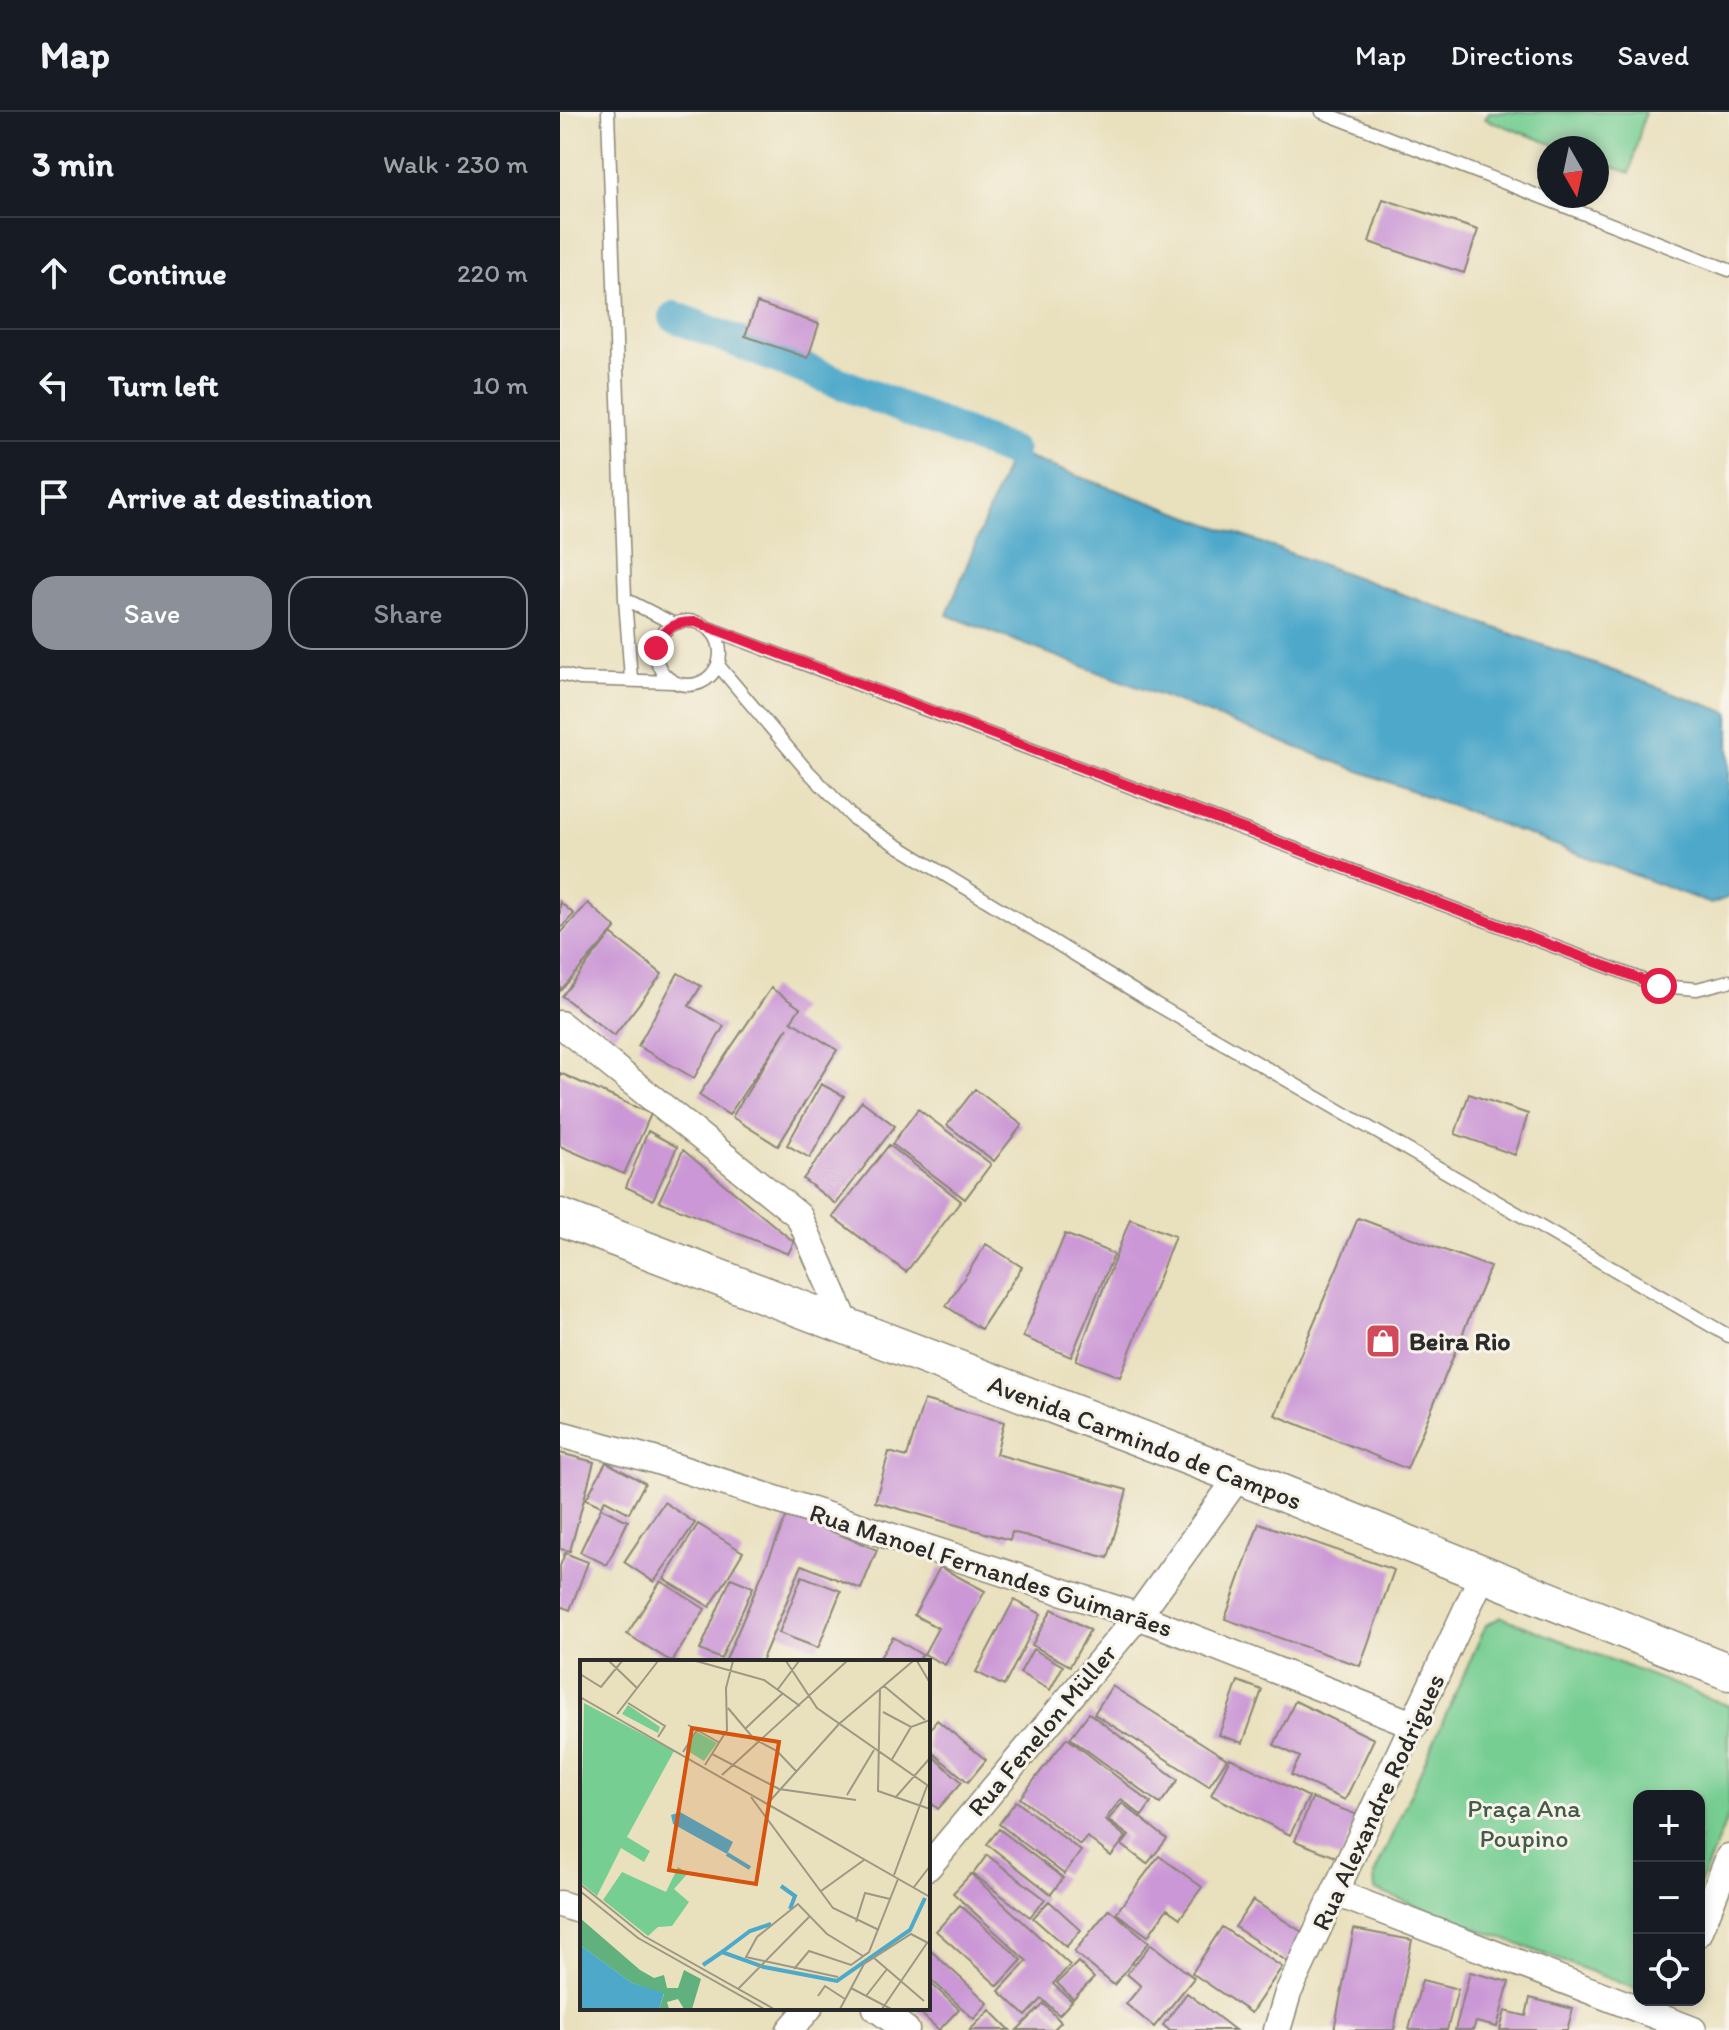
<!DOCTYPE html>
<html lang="en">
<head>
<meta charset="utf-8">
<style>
  :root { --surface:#171b24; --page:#242831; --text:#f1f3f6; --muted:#9ea1a6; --line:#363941; --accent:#8c9099 }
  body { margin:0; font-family:Itim,sans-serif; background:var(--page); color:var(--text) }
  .controls { position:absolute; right:24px; bottom:24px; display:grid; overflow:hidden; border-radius:16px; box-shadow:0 4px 12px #0003 }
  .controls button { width:72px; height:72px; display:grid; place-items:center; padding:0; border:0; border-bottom:2px solid var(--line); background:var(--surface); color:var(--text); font:40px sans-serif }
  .compass { position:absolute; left:977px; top:24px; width:72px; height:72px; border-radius:50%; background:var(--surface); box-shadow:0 4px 12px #0003; rotate:171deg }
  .stop { position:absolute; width:24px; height:24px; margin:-18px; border:6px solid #e11d48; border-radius:50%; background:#fff }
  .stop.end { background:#e11d48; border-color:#fff; box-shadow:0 2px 8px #0008 }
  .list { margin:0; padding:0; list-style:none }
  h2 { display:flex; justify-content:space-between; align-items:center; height:104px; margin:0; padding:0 32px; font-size:34px }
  h2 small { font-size:26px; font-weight:400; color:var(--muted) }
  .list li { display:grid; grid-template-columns:52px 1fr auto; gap:24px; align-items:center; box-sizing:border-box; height:112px; padding:0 32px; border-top:2px solid var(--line) }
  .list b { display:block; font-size:30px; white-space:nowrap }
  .list em { font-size:26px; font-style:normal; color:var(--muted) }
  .actions { display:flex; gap:16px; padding:24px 32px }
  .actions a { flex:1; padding:18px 0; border:2px solid var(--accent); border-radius:24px; text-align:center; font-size:28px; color:var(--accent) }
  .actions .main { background:var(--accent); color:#fff }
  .icon { flex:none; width:44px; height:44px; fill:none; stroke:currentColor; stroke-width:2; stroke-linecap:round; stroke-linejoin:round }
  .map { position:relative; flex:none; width:1169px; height:1918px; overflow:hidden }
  header { display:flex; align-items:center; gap:48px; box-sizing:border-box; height:112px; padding:0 40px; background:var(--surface); border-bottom:2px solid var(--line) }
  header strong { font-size:38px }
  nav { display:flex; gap:44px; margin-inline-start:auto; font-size:28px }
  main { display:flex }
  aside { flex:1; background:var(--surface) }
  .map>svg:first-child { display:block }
  .green { fill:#76ce93; stroke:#507c5f; stroke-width:2 }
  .water { fill:#4da8ca; stroke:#3c6a7a; stroke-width:2 }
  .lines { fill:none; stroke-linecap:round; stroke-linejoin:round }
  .canal { stroke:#4da8ca; stroke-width:32 }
  .building { fill:#cb97d6 }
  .service-casing { stroke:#8a8674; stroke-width:15 }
  .minor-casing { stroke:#8a8674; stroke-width:29 }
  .secondary-casing { stroke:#8a8674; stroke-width:39 }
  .service { stroke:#fff; stroke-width:12 }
  .minor { stroke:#fff; stroke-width:26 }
  .secondary { stroke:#fff; stroke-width:36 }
  .route { stroke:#e11d48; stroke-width:10 }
  .labels { text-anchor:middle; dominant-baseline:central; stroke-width:6; stroke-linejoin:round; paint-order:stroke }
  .poi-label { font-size:26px; font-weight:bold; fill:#2b2b2b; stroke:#f7f3e8; text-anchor:start }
  .street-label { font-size:26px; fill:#2b2b2b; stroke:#f7f3e8 }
  .park-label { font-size:26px; fill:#425c4a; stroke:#f7f3e8 }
  .inset-river { fill:none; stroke:#4da8ca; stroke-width:4 }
  .inset-road { fill:none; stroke:#9d9883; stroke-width:2 }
  .view { fill:#d5540f; fill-opacity:0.15; stroke:#d5540f; stroke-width:4 }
  .inset-edge { fill:none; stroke:#2b2b2b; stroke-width:4 }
</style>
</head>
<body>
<header>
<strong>Map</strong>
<nav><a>Map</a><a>Directions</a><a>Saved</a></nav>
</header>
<main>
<aside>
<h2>3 min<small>Walk · 230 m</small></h2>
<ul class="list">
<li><svg class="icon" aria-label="ahead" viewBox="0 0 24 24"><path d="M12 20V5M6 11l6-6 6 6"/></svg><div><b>Continue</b></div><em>220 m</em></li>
<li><svg class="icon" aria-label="left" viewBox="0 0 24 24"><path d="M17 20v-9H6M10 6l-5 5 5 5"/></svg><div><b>Turn left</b></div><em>10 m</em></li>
<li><svg class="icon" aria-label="arrive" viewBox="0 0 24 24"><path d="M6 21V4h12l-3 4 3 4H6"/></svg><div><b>Arrive at destination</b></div></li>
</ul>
<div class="actions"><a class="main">Save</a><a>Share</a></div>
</aside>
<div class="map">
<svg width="1169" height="1918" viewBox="0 0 1169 1918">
  <rect width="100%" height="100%" fill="#f7f3e8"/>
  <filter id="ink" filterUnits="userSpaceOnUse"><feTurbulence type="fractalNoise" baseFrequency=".0125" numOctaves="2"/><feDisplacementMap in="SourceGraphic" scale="16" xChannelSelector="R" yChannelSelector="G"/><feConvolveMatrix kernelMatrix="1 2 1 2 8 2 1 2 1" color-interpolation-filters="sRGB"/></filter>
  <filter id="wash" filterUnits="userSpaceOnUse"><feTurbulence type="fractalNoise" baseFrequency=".006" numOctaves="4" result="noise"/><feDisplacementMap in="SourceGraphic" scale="32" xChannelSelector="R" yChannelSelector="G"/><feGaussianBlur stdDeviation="1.8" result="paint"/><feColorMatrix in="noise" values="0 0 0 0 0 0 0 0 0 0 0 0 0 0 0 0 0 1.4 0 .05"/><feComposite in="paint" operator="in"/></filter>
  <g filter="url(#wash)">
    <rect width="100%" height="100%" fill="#e9e0bd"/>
    <path class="green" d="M 929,0 L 1085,0 L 1070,61 L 1037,49 L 1037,36 L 1003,36 L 925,7 Z
      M 941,1505 L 1169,1594 L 1169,1702 L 1139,1775 L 1139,1684 L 1079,1684 L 1079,1878 L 815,1778 L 814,1763 L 926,1513 Z"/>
    <path class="water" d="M 452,340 L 1169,601 L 1169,785 L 1151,792 L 387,503 Z"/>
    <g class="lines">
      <path class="canal" d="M 115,205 L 452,340"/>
    </g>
    <g id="blocks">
      <path class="building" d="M 823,87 L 918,118 L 904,161 L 809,130 Z
        M 197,191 L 259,212 L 248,246 L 185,224 Z
        M 0,790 L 14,802 L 0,817 Z
        M 28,791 L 56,816 L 0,879 L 0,822 Z
        M 51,822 L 102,862 L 54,924 L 2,884 Z
        M 118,861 L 141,874 L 129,894 L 164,914 L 134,966 L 78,934 Z
        M 211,876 L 240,896 L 231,909 L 277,938 L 218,1034 L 172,1005 L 228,915 L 169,1003 L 139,983 Z
        M 0,961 L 91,1002 L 64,1062 L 0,1034 Z
        M 261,972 L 284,984 L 250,1046 L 227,1033 Z
        M 415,977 L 462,1013 L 434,1049 L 387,1013 Z
        M 909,982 L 968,1002 L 955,1043 L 895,1022 Z
        M 302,989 L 335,1014 L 276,1092 L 243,1067 Z
        M 358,997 L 431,1052 L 405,1087 L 332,1032 Z
        M 88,1019 L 117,1035 L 93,1088 L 66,1075 Z
        M 329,1033 L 401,1089 L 346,1160 L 273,1105 Z
        M 123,1038 L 234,1130 L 228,1142 L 99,1089 Z
        M 798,1106 L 930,1155 L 847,1357 L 715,1303 Z
        M 570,1107 L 615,1124 L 560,1265 L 516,1248 Z
        M 505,1122 L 554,1142 L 511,1245 L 463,1225 Z
        M 426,1132 L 462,1155 L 421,1217 L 386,1194 Z
        M 364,1288 L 444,1310 L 436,1342 L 567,1378 L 548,1446 L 452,1420 L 450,1428 L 315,1390 L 329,1340 L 347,1345 Z
        M 0,1341 L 34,1350 L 10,1439 L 0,1437 Z
        M 46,1350 L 85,1371 L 69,1401 L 45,1388 L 41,1394 L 26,1387 Z
        M 104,1390 L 135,1411 L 94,1470 L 64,1450 Z
        M 41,1396 L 68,1409 L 47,1453 L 20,1440 Z
        M 228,1401 L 317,1438 L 301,1477 L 242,1453 L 201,1550 L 165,1550 Z
        M 699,1411 L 834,1458 L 800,1554 L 665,1507 Z
        M 138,1412 L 183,1440 L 150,1495 L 104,1467 Z
        M 5,1441 L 28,1450 L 10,1498 L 0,1494 L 0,1454 Z
        M 380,1455 L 425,1479 L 385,1553 L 364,1542 L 378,1516 L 354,1503 Z
        M 242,1464 L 281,1479 L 258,1536 L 219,1521 Z
        M 171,1466 L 193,1475 L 161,1547 L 140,1538 Z
        M 101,1469 L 145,1497 L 112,1550 L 67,1522 Z
        M 454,1488 L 481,1502 L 444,1574 L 416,1560 Z
        M 492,1497 L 530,1518 L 510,1554 L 472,1533 Z
        M 333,1525 L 362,1543 L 357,1550 L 317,1550 Z
        M 473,1537 L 503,1554 L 490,1578 L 460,1561 Z
        M 678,1569 L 702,1578 L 683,1631 L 659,1623 Z
        M 552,1574 L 667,1647 L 649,1674 L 534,1602 Z
        M 735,1589 L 814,1627 L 785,1688 L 731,1663 L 740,1645 L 714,1633 Z
        M 529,1601 L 618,1668 L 600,1692 L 510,1626 Z
        M 377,1608 L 426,1648 L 408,1670 L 368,1637 L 368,1620 Z
        M 507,1626 L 591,1691 L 582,1704 L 561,1687 L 545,1708 L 566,1725 L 551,1744 L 527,1725 L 520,1733 L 460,1686 Z
        M 368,1640 L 402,1670 L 378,1697 L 368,1688 Z
        M 670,1646 L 749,1685 L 730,1723 L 651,1683 Z
        M 752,1686 L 798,1703 L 781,1747 L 735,1729 Z
        M 456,1689 L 521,1739 L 504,1762 L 439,1712 Z
        M 562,1691 L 607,1727 L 587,1752 L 562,1733 L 569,1724 L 548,1708 Z
        M 439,1717 L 503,1766 L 491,1782 L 427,1732 Z
        M 427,1743 L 485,1787 L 470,1805 L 413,1762 Z
        M 599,1744 L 642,1775 L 620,1806 L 607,1797 L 588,1824 L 556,1801 Z
        M 411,1762 L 510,1853 L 493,1872 L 512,1889 L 499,1903 L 482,1887 L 466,1904 L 439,1879 L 467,1849 L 393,1781 Z
        M 693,1788 L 745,1822 L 728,1850 L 675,1815 Z
        M 489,1789 L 521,1818 L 506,1835 L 473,1806 Z
        M 400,1793 L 462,1848 L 438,1874 L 376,1819 Z
        M 549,1797 L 589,1830 L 554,1873 L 514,1840 Z
        M 662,1815 L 722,1855 L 691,1901 L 632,1861 Z
        M 794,1817 L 852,1828 L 834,1918 L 774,1918 Z
        M 591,1832 L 634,1866 L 594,1915 L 566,1892 L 581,1874 L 567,1862 Z
        M 368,1836 L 428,1891 L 414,1907 L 368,1865 Z
        M 518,1850 L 534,1866 L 513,1887 L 497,1871 Z
        M 910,1860 L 949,1870 L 937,1915 L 916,1910 L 913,1918 L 895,1918 Z
        M 862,1868 L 898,1877 L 887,1918 L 849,1918 Z
        M 368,1869 L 399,1897 L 379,1918 L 355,1896 L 368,1896 Z
        M 627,1881 L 675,1918 L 609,1918 L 603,1913 Z
        M 970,1886 L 1013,1897 L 1007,1918 L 940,1918 L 945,1899 L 966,1904 Z
        M 484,1892 L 501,1910 L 493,1918 L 457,1918 Z
        M 430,1898 L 450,1918 L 410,1918 Z"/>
    </g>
  </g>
  <g filter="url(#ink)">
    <use href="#blocks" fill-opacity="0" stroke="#8a8674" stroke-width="2"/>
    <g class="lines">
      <defs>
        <path id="service" d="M 48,0 L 65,487 L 71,567
          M 762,0 L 1169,158
          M 65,487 L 114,512
          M96 541a32 32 0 1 1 64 0a32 32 0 1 1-64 0Z
          M 146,515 L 1099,874 L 1137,877 L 1169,869
          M 158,553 L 244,655 L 294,707 L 587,887 L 1169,1224
          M 0,562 L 20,567 L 112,570"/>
        <path id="minor" d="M 0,912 L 239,1104 L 289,1218
          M 0,1322 L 94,1348 L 578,1504 L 855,1613
          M 368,1755 L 578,1504 L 679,1364
          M 776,1781 L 1133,1918
          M 0,1792 L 22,1799
          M 1139,1821 L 1169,1745
          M 316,1896 L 346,1918
          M 230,1918 L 249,1896
          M 717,1918 L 728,1881 L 923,1462"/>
        <path id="secondary" d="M 0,1105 L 679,1364 L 1169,1560"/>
      </defs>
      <use href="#service" class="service-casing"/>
      <use href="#minor" class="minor-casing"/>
      <use href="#secondary" class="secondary-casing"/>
      <use href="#service" class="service"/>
      <use href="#minor" class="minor"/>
      <use href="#secondary" class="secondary"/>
    </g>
  </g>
  <g class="lines" filter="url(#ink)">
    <path class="route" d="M 96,536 C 102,516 116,509 136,510 L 1099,874"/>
  </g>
  <defs>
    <symbol id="shop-square" viewBox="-11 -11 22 22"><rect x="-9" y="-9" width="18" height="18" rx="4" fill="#d1495b" stroke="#f7f3e8"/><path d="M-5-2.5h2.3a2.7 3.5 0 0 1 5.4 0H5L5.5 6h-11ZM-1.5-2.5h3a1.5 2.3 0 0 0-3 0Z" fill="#fff"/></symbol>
  </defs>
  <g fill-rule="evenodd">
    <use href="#shop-square" x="803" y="1209" width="40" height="40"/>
  </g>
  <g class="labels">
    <g class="poi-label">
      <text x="849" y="1229">Beira Rio</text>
    </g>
    <g class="street-label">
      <text transform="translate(585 1330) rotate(21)">Avenida Carmindo de Campos</text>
      <text transform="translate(431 1458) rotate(18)">Rua Manoel Fernandes Guimarães</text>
      <text transform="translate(482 1618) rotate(-50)">Rua Fenelon Müller</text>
      <text transform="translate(818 1690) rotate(-65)">Rua Alexandre Rodrigues</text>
    </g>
    <g class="park-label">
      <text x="964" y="1696">Praça Ana<tspan x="964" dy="30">Poupino</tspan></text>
    </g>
  </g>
  <g transform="translate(20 1548)">
    <rect width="350" height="350" fill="#e9e0bd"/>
    <path d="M 4,43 L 94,91 L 47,177 L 70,191 L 64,202 L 41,188 L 17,236 L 0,222 ZM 48,45 L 80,67 L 78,73 L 42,54 ZM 117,72 L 137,83 L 124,101 L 106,90 ZM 98,207 L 108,213 L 94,229 L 109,242 L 92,266 L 78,267 L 68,276 L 23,240 L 42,212 L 86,232 Z" fill="#76ce93"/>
    <path d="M 0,258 L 60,310 L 74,318 L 84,315 L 87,328 L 98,328 L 104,310 L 121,319 L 112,349 L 104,349 L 98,339 L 87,342 L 89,349 L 79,349 L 84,334 L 52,323 L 0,285 Z" fill="#60b17d"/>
    <path d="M 100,152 L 153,182 L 147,194 L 93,164 L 91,155 ZM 0,285 L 52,323 L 84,333 L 79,349 L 0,349 Z" fill="#4da8ca"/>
    <path class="inset-river" d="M 147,194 L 170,208M 201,226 L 215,236 L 210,249M 142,292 L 170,271 L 191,264M 123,305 L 142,292 L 184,307 L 257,321 L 330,270 L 345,238"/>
    <path class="inset-road" d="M 29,1 L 57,28M 116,1 L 184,20 L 220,46M 206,1 L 237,48 L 350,127M 337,1 L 350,23M 0,14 L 21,27 L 42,1M 304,26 L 345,60M 198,29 L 219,1M 300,29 L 298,131 L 350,149M 0,37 L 350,237M 48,43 L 85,66 L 78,77M 148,48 L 174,79 L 197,91 L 216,111M 303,52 L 331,67 L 350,60M 37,54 L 78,1M 108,65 L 140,83M 166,68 L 203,33M 103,92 L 117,70M 132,94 L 199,129 L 276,140M 311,101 L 331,67M 125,105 L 147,70 L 146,28 L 153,1M 142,115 L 267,1M 267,135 L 294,90M 171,137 L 253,248 L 299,270M 315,138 L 350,98M 189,142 L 259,64 L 333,1M 314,215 L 347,126M 0,224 L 64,276 L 194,349M 334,227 L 350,206M 0,231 L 58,278 L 184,349M 241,231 L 284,200M 276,262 L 285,233 L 310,239M 294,298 L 344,341M 214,309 L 229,291 L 271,305 L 289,292 L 318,219M 258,317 L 166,297 L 177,277 L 218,244 L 247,274 L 283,296M 271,328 L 311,349M 158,329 L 229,257M 238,336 L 245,326 L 265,339M 286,336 L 307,309M 260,349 L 284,304 L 331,274 L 350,284M 302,349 L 347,283"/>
    <path class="view" d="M 112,68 L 199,82 L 176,224 L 89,210 Z"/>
    <rect width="350" height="350" class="inset-edge"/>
  </g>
</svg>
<div class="controls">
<button>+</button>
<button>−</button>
<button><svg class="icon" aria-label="locate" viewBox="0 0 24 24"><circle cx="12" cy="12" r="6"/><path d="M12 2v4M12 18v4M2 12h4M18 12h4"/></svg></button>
</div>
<svg class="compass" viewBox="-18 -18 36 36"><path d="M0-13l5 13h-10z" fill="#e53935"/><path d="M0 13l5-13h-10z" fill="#9ea1a6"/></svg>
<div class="stop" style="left:1099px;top:874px"></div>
<div class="stop end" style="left:96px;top:536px"></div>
</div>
</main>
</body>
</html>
